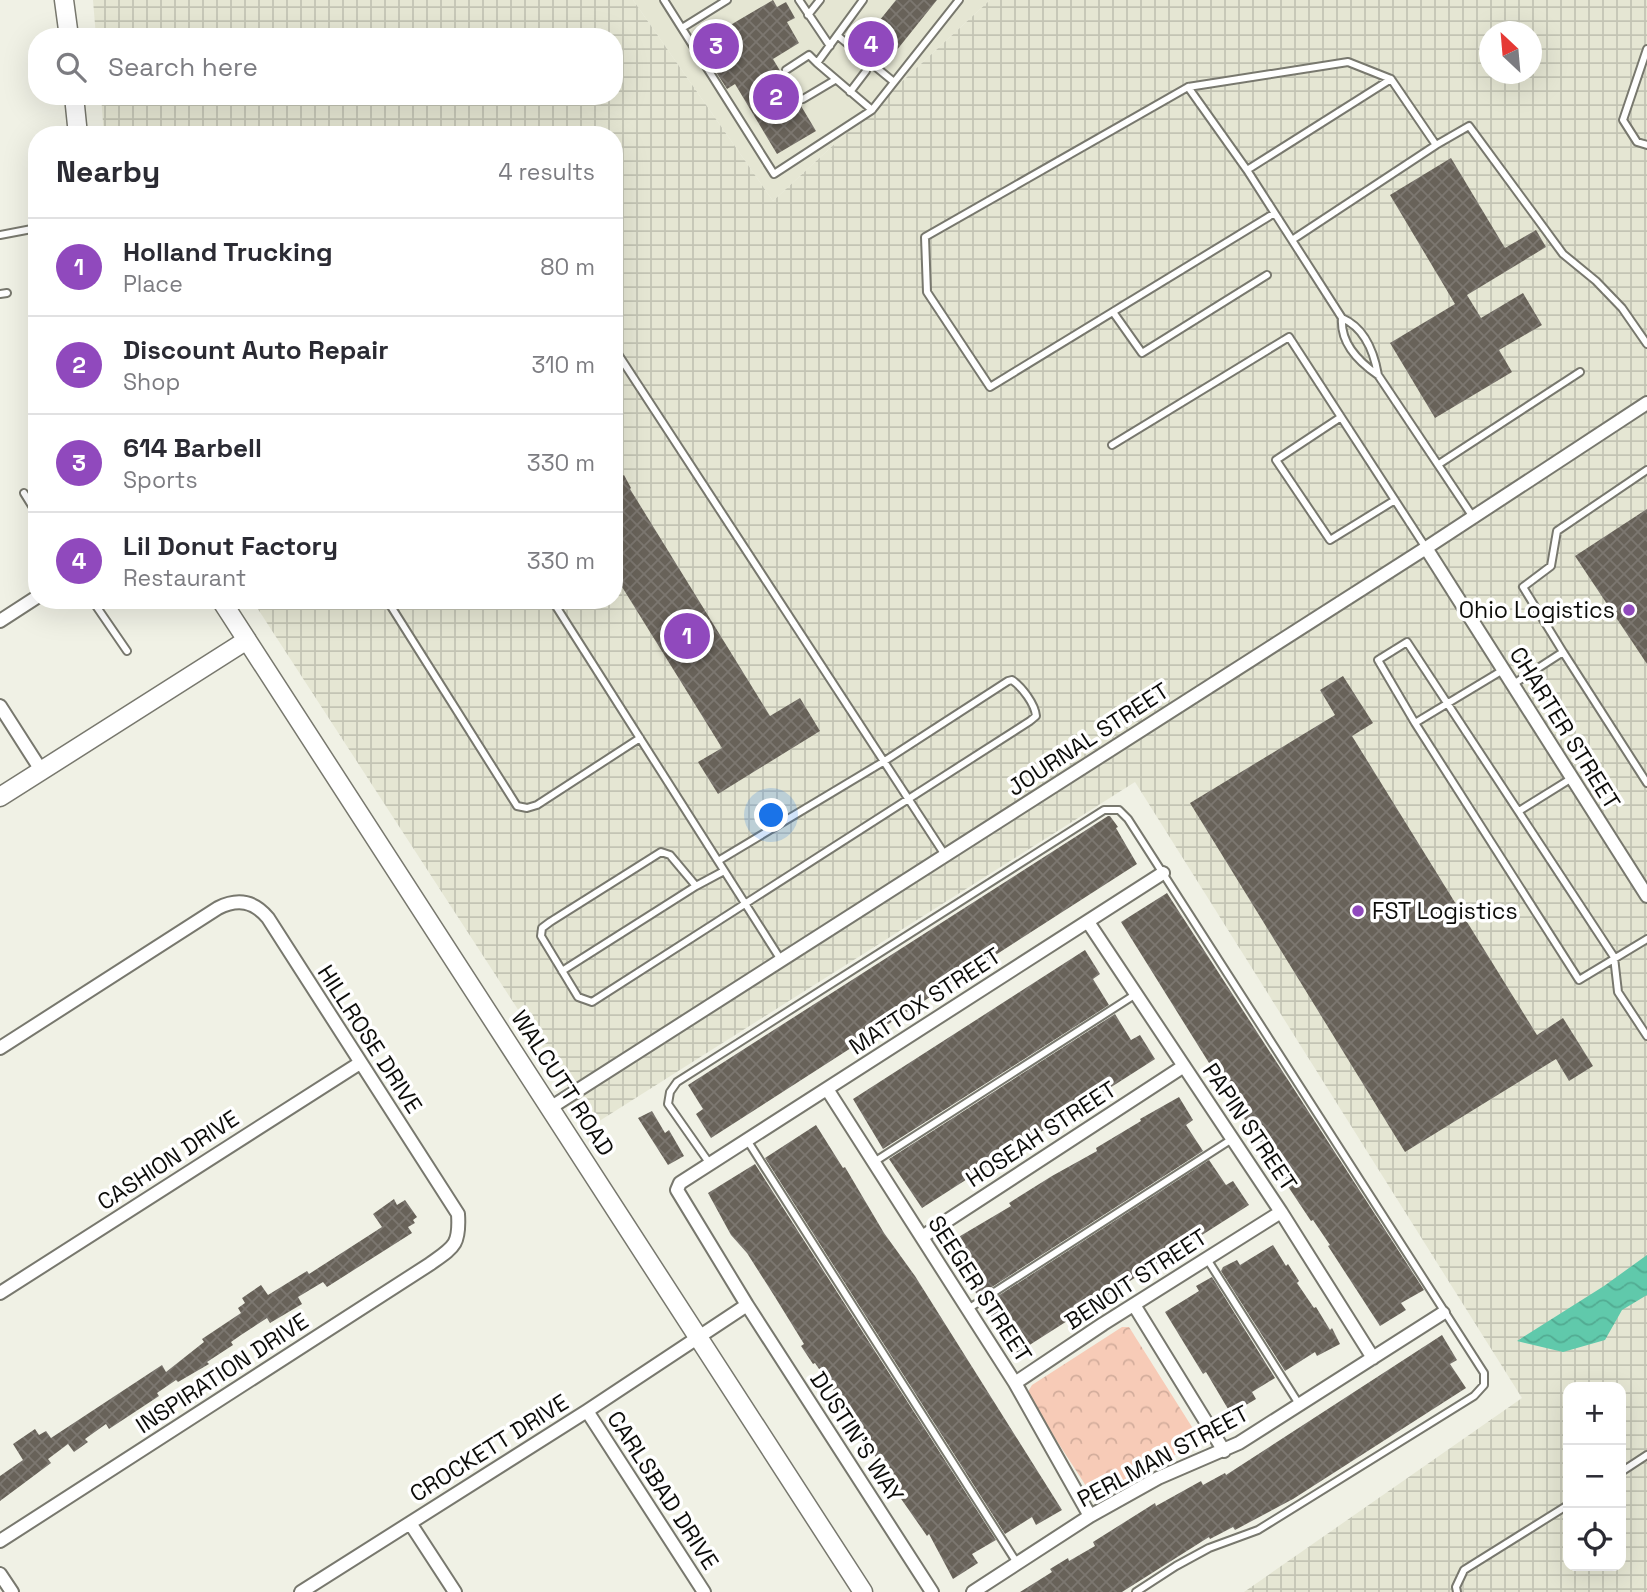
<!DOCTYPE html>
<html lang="en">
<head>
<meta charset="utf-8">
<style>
  :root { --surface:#fff; --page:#f2f2f3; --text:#2b2b33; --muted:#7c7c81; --line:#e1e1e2; --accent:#9049bd }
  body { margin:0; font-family:"Space Grotesk",sans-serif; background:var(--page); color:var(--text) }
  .controls { position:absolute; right:21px; bottom:21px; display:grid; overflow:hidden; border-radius:14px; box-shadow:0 7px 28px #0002 }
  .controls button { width:63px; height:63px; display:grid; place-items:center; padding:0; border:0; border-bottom:2px solid var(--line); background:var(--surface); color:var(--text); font:35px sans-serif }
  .compass { position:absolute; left:1479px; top:21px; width:63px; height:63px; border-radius:50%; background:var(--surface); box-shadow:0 7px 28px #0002; rotate:334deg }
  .you { position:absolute; left:772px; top:816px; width:24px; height:24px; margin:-18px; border:5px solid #fff; border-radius:50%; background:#1a73e8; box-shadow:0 0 0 10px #1a73e833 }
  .badge { display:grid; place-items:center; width:46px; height:46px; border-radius:50%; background:var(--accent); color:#fff; font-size:23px; font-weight:700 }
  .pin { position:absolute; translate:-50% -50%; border:4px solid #fff; box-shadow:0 2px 7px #0006 }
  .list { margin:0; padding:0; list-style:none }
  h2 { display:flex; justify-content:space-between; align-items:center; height:91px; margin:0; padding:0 28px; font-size:30px }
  h2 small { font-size:23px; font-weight:400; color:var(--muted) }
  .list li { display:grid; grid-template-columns:46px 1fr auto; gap:21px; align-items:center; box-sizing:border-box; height:98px; padding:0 28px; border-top:2px solid var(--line) }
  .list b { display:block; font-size:26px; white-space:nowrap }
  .list p { margin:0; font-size:23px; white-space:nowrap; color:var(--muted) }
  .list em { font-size:23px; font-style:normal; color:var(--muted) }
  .icon { flex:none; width:38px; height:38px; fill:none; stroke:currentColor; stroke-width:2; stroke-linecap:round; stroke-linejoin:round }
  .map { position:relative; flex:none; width:1647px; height:1592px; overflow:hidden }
  .search { position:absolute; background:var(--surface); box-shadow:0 7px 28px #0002; left:28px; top:28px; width:595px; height:77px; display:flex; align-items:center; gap:18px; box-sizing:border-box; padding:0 24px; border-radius:28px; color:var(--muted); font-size:26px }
  .panel { position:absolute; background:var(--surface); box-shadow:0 7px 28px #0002; left:28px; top:126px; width:595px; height:483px; border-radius:28px }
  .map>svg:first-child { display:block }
  .built { fill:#e5e6d3 }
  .industrial { fill:url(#industrial-grid); fill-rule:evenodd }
  .park { fill:url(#park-crowns) }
  .water { fill:url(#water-waves) }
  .building { fill:url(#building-cross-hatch) }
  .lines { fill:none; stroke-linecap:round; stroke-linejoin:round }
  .lane-casing { stroke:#78786e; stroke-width:10 }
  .street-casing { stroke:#78786e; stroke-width:16 }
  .secondary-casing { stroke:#78786e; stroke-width:21 }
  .lane { stroke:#fff; stroke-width:6 }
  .street { stroke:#fff; stroke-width:12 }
  .secondary { stroke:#fff; stroke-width:18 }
  .poi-dot { fill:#9049bd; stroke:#fff; stroke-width:2.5 }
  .labels { text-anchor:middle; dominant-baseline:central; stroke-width:7; stroke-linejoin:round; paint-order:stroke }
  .poi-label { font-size:23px; fill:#0d0d0a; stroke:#fff; text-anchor:end }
  .street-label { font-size:23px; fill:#0d0d0a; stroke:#fff }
</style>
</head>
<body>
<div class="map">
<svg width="1647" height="1592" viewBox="0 0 1647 1592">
  <defs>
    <pattern id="industrial-grid" width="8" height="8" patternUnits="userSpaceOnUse" patternTransform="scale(1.75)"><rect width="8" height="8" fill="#e5e6d3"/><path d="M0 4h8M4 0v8" fill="none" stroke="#c3c4b4"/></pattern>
    <pattern id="park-crowns" width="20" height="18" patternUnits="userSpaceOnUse" patternTransform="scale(1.75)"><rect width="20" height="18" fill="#f7cbb7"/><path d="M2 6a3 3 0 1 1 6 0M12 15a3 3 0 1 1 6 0" fill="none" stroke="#d3ad9c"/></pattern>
    <pattern id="water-waves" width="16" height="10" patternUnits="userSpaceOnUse" patternTransform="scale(1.75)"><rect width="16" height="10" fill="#60c9ab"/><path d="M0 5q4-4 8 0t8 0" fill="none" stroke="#52ab92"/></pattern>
    <pattern id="building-cross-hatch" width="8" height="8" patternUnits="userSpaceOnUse" patternTransform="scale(1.75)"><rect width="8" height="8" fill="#686259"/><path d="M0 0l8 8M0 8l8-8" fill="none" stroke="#7c7770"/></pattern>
  </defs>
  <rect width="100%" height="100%" fill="#f0f1e5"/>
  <path class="built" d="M 633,0 L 990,0 L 773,201 Z"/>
  <path class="industrial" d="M 93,0 L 633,0 L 773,201 L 990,0 L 1647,0 L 1647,1592 L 1244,1592 L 1522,1398 L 1135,782 L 593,1125 L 252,600 L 614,600 L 614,135 L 104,135 L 101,96 L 614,96 L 614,37 L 96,37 ZM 1490,32 L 1532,32 L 1532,74 L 1490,74 ZM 1568,1387 L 1621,1387 L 1621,1566 L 1568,1566 Z"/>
  <path class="park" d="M 1122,1327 L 1129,1327 L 1197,1435 L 1198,1442 L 1193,1447 L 1147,1467 L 1096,1496 L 1088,1489 L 1029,1398 L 1029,1390 L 1032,1385 Z"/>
  <path class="water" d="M 1647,1255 L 1647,1295 L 1622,1310 L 1605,1340 L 1563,1352 L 1517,1341 L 1604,1286 Z"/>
  <path class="building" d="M 773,0 L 777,7 L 786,2 L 795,18 L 787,22 L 799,43 L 773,59 L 816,131 L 777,154 L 735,84 L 727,89 L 698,44 Z
    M 896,0 L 937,0 L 884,66 L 859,46 Z
    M 1451,158 L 1505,248 L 1536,230 L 1546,247 L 1467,295 L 1481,318 L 1523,293 L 1542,325 L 1499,350 L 1512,372 L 1435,418 L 1390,343 L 1455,304 L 1390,195 Z
    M 624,475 L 631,488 L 630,489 L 770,716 L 800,698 L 820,731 L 718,794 L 698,762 L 722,748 L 614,574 L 614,481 Z
    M 1647,509 L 1647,664 L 1575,556 Z
    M 1343,676 L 1373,723 L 1352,736 L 1537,1035 L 1563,1018 L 1593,1066 L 1569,1081 L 1556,1059 L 1405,1152 L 1190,803 L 1335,715 L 1320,690 Z
    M 1108,816 L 1110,816 L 1118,827 L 1116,828 L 1137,864 L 711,1138 L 696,1114 L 703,1109 L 688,1085 Z
    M 1167,893 L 1424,1290 L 1401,1303 L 1406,1310 L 1380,1326 L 1328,1246 L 1330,1245 L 1313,1220 L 1311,1221 L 1285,1182 L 1287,1181 L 1239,1111 L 1121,922 Z
    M 1085,950 L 1100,974 L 1093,979 L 1109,1005 L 883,1149 L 853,1099 Z
    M 1115,1014 L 1131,1040 L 1140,1035 L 1155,1059 L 922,1208 L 889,1159 Z
    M 1179,1097 L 1193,1120 L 1186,1125 L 1203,1151 L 978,1296 L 945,1245 L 1011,1206 L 1009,1203 L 1052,1176 L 1097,1151 L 1096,1148 L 1141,1121 L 1140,1119 Z
    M 652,1111 L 665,1133 L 669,1130 L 684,1156 L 668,1165 L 638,1118 Z
    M 816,1125 L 843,1168 L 845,1167 L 884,1233 L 915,1276 L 1062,1510 L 1036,1525 L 1032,1517 L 1005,1534 L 765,1158 Z
    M 1209,1160 L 1226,1185 L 1233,1181 L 1249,1205 L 1017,1353 L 995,1318 L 993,1319 L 984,1305 Z
    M 755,1164 L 996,1540 L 972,1554 L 978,1563 L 953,1579 L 929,1534 L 927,1536 L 897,1493 L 858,1427 L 815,1363 L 813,1364 L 801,1346 L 804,1344 L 775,1297 L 747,1253 L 731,1235 L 708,1193 Z
    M 394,1199 L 397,1205 L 405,1200 L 417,1217 L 413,1220 L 415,1223 L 408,1227 L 412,1233 L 327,1287 L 323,1282 L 298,1297 L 302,1304 L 270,1323 L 267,1318 L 241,1335 L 231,1342 L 233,1345 L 207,1362 L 209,1364 L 178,1382 L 176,1380 L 157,1393 L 159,1396 L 109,1429 L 106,1424 L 85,1439 L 88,1442 L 74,1452 L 68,1444 L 48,1459 L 51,1463 L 0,1501 L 0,1476 L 23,1460 L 13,1444 L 35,1429 L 39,1435 L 46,1431 L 51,1438 L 162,1365 L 166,1372 L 204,1342 L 202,1339 L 241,1313 L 238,1308 L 245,1303 L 242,1298 L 261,1285 L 268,1295 L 307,1271 L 309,1274 L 382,1227 L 373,1214 Z
    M 1273,1245 L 1286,1266 L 1288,1264 L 1299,1281 L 1297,1283 L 1314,1308 L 1316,1307 L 1330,1330 L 1332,1328 L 1340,1344 L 1317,1356 L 1315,1352 L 1285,1371 L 1221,1271 L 1223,1267 L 1237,1260 L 1240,1265 Z
    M 1212,1277 L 1275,1378 L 1252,1392 L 1256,1399 L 1231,1414 L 1206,1372 L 1203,1374 L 1165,1312 L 1199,1291 L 1196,1286 Z
    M 1442,1335 L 1457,1360 L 1450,1364 L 1466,1388 L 1293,1499 L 1235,1530 L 1233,1527 L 1210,1539 L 1209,1537 L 1122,1592 L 1020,1592 L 1052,1572 L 1050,1569 L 1068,1558 L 1069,1561 L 1095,1546 L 1093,1542 L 1155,1503 L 1156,1506 L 1201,1481 L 1203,1485 L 1225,1473 L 1226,1475 Z"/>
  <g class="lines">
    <defs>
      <path id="lane" d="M 664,0 L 774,174 L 872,110 L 817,63 L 863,0
        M 799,0 L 830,46
        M 808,15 L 820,0
        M 682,28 L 727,0
        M 838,36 L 894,82
        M 1647,49 L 1623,120 L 1637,142 L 1647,145
        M 786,70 L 809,55 L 817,63
        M 1188,87 L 925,237 L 927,292 L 990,387 L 1273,214
        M 850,92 L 866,71
        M 803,99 L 835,80
        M 872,110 L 959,0
        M 1247,170 L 1391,79
        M 0,235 L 37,228
        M 1292,240 L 1436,145
        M 0,294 L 7,293
        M 1113,312 L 1142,353 L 1267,275
        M 1342,318 L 1247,170 L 1188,87 L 1348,62 L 1391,79 L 1436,145 L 1469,126 L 1563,254 L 1596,281 L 1622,308 L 1647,344
        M 614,348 L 945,855
        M 1378,375 C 1374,352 1365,328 1342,318 C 1340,343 1359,362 1378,375 L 1473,517
        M 1341,417 L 1276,460 L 1330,540 L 1395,500
        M 1112,445 L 1289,337 L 1426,548
        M 1439,464 L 1580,372
        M 24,493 L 37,514
        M 92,600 L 127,651
        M 387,600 L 517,806 L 527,808 L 537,805 L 640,738
        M 552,600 L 781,960
        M 1563,652 L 1523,587 L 1551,566 L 1557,531 L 1647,470
        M 1503,670 L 1415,723 L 1579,980 L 1647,939
        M 1512,685 L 1563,652 L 1647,783
        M 1415,723 L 1378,660 L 1407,642 L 1614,957 L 1618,992 L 1647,1036
        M 1519,811 L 1572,778
        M 718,861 L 883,762 L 1008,681 L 1012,680 C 1022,687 1035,704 1036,716 L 1030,721 L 592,1002 L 578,997 L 541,936 L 542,928 L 550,922 L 661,852 L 670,855 L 696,886 L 724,871
        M 562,971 L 696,886
        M 747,1140 L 1017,1563
        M 874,1162 L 1136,994
        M 710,1164 L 668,1104 L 670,1092 L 677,1082 L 1104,810 L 1119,810 L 1128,819 L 1484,1373 L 1484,1385 L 1474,1396 L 1258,1530 L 1209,1548 L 1176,1566 L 1136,1592
        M 1207,1259 L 1299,1404
        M 968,1309 L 1232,1139
        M 1621,1472 L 1647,1455
        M 1457,1592 L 1456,1587 L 1464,1570 L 1568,1505"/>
      <path id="street" d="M 1426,548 L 1647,896
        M 0,621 L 37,597
        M 0,706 L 41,770
        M 1088,922 L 1281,1212 L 1373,1358
        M 0,1048 L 218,908 C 238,898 254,901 268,918 L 458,1214 C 460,1245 454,1247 430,1264 L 0,1541
        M 827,1089 L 1015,1383 L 1090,1516
        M 550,1108 L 1426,548 L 1647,403
        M 922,1237 L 1184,1066
        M 0,1293 L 360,1063
        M 1134,1305 L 1224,1451
        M 1015,1383 L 1103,1324 L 1281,1212
        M 587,1411 L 704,1592
        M 410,1523 L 455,1592
        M 0,1574 L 12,1592
        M 301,1592 L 587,1411 L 747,1305
        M 932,1592 L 747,1305 L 677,1190 L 680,1183 L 1163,873
        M 973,1592 L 1090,1516 L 1158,1478 L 1239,1443 L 1443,1313"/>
      <path id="secondary" d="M 64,0 L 69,37
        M 74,96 L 78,135
        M 221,600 L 863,1592
        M 0,797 L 247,640"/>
    </defs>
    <use href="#lane" class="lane-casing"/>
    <use href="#street" class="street-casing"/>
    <use href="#secondary" class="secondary-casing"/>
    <use href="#lane" class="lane"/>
    <use href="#street" class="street"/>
    <use href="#secondary" class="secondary"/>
  </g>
  <g class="poi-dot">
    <circle cx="1629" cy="610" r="7"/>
    <circle cx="1358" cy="911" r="7"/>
  </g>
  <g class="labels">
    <g class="poi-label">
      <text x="1615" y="610">Ohio Logistics</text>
      <text x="1372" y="911" text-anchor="start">FST Logistics</text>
    </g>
    <g class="street-label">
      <text transform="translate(1565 728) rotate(58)">CHARTER STREET</text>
      <text transform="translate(1088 739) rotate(-33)">JOURNAL STREET</text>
      <text transform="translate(925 1001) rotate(-33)">MATTOX STREET</text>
      <text transform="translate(370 1039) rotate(57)">HILLROSE DRIVE</text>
      <text transform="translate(563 1083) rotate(57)">WALCUTT ROAD</text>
      <text transform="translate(1250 1127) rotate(56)">PAPIN STREET</text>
      <text transform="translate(1041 1134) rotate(-33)">HOSEAH STREET</text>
      <text transform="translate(168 1160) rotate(-33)">CASHION DRIVE</text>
      <text transform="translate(1136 1279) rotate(-33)">BENOIT STREET</text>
      <text transform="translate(980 1289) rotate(57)">SEEGER STREET</text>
      <text transform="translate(222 1373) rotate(-33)">INSPIRATION DRIVE</text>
      <text transform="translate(857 1437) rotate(57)">DUSTIN'S WAY</text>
      <text transform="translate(489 1448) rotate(-32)">CROCKETT DRIVE</text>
      <text transform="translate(1163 1456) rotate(-28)">PERLMAN STREET</text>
      <text transform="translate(663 1490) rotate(57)">CARLSBAD DRIVE</text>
    </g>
  </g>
</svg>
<div class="controls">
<button>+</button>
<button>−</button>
<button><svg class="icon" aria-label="locate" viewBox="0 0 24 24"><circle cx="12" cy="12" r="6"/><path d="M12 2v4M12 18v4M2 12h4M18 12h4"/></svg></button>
</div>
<svg class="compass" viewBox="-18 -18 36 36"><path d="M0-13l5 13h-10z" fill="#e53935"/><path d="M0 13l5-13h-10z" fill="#7c7c81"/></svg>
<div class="you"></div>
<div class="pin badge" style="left:687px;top:636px">1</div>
<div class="pin badge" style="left:776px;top:97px">2</div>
<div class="pin badge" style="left:716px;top:46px">3</div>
<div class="pin badge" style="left:871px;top:44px">4</div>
<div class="search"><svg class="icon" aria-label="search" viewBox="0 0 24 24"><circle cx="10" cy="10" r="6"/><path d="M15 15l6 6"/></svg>Search here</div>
<section class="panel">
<h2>Nearby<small>4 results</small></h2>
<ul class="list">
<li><span class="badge">1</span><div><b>Holland Trucking</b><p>Place</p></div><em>80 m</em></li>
<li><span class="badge">2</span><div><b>Discount Auto Repair</b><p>Shop</p></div><em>310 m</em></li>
<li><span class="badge">3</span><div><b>614 Barbell</b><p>Sports</p></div><em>330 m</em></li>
<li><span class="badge">4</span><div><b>Lil Donut Factory</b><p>Restaurant</p></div><em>330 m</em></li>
</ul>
</section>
</div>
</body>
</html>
